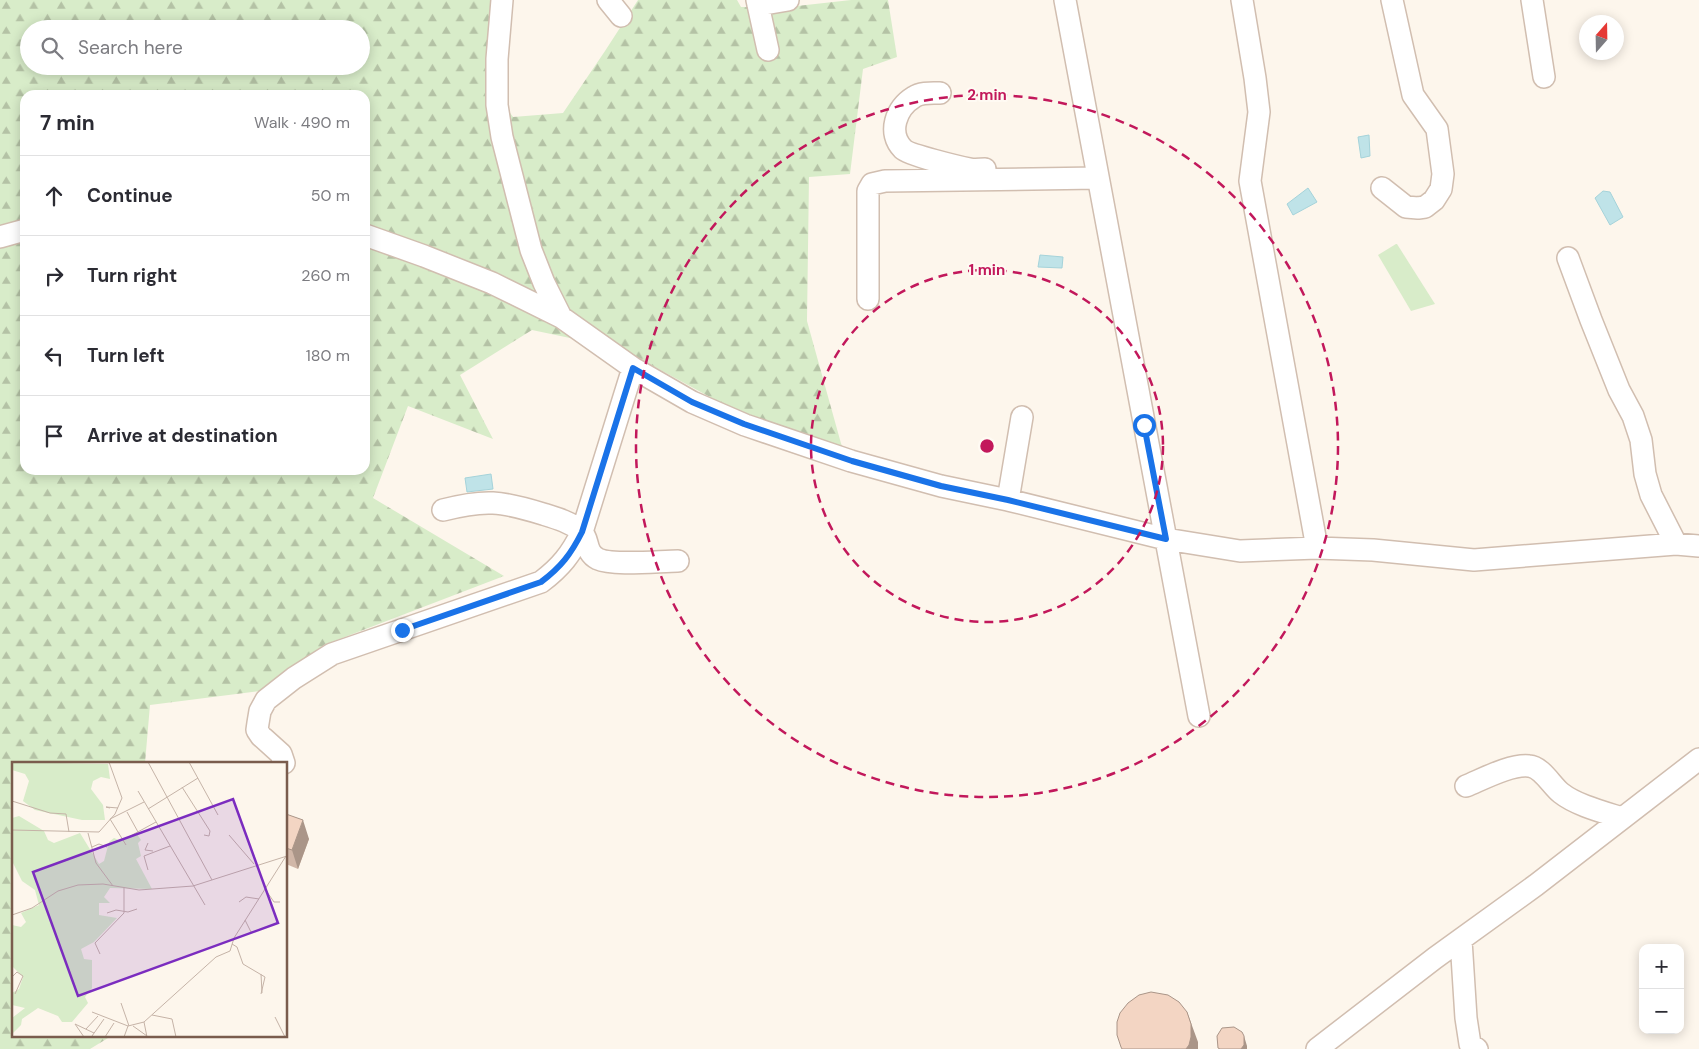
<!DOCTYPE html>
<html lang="en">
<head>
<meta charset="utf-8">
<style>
  :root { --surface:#fff; --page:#f2f2f3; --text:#2b2b33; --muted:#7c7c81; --line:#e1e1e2 }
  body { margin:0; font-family:"DM Sans",sans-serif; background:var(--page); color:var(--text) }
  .controls { position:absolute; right:15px; bottom:15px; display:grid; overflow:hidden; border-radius:10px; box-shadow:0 2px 12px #0003 }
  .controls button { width:45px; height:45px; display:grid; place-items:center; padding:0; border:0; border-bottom:1px solid var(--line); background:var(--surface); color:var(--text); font:25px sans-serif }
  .compass { position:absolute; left:1579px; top:15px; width:45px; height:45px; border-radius:50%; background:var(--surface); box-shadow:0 2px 12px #0003; rotate:20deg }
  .stop { position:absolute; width:15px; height:15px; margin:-11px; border:4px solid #1a73e8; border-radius:50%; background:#fff }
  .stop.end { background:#1a73e8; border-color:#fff; box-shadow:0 1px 5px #0008 }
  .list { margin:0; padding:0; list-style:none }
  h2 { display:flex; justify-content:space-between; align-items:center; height:65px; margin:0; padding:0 20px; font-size:21px }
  h2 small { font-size:16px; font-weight:400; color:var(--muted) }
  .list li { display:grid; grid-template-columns:32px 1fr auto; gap:15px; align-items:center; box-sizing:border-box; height:80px; padding:0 20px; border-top:1px solid var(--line) }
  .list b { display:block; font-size:19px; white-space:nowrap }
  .list em { font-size:16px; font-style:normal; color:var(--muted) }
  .icon { flex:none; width:28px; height:28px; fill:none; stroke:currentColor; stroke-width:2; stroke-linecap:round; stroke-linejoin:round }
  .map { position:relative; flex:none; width:1699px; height:1049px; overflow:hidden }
  .search { position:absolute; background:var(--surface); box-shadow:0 2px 12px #0003; left:20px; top:20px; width:350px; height:55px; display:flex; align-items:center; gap:12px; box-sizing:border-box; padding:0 18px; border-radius:28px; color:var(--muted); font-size:19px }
  .panel { position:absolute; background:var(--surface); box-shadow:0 2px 12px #0003; left:20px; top:90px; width:350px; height:385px; border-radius:15px }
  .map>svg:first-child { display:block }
  .forest { fill:url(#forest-firs); fill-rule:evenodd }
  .pitch { fill:#d8ecc9 }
  .water { fill:#bfe3e8; stroke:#a5d3da }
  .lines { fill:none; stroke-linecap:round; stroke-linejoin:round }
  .minor-casing { stroke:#d1beb0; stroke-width:24 }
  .minor { stroke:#fff; stroke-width:21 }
  .wall { fill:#d1b7a8 }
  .shaded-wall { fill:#aa9588 }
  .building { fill:#f3d5c3; stroke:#aa9588 }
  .route { stroke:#1a73e8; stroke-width:6 }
  .ring { fill:none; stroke:#c2185b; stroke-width:2.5; stroke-dasharray:9 6 }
  .inset-road { fill:none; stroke:#c5b3a7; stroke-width:1 }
  .view { fill:#7b2cbf; fill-opacity:0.15; stroke:#7b2cbf; stroke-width:2.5 }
  .inset-edge { fill:none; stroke:#7a5c4d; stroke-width:2.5 }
  .centre { fill:#c2185b; stroke:#fffaf3; stroke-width:2.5 }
  .ring-label { font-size:15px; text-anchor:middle; font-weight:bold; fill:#c2185b; stroke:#fffaf3; stroke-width:4; stroke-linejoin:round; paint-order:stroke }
</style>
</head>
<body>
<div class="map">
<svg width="1699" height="1049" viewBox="0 0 1699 1049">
  <defs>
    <pattern id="forest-firs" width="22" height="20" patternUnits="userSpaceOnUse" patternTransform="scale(1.25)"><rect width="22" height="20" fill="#d8ecc9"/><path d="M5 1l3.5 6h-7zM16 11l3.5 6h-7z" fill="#b4c2a5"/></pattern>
  </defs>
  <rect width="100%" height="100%" fill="#fdf6ec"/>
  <path class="forest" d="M 0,0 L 492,0 L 489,83 L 513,117 L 563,113 L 605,51 L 638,0 L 737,0 L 741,7 L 788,7 L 851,0 L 888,0 L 897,57 L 863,69 L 850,174 L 809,177 L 807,321 L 842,447 L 741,414 L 622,349 L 532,330 L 460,375 L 493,439 L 408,406 L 373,498 L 504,576 L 324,645 L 267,690 L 150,705 L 145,763 L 14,763 L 14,1035 L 113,1035 L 90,1049 L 0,1049 ZM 29,29 L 361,29 L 361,66 L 29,66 ZM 25,95 L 365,95 L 365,470 L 25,470 Z"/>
  <path class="pitch" d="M 1396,244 L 1397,244 L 1435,304 L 1411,311 L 1378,255 Z"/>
  <path class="water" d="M 1369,135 L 1370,156 L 1361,158 L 1358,137 Z
    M 1308,188 L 1317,202 L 1293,215 L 1287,204 Z
    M 1603,191 L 1610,192 L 1623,217 L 1610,225 L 1595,198 Z
    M 1040,255 L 1063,257 L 1062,268 L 1038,267 Z
    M 491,474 L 493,489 L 467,492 L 465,478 Z"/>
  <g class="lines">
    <defs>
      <path id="minor" d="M 502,0 L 497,59 L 497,105 L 502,137 L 531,250 L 544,283 L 561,317
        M 608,0 L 621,16
        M 757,0 L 768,50
        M 1065,0 L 1199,716
        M 1242,0 L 1255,78 L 1259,112 L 1250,181 L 1317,548
        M 1532,0 L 1544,77
        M 758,5 L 788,0
        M 940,93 C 932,93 921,92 914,97 C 896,108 887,133 903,149 C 909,155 959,167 970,169 C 975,170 980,169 985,169
        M 1382,188 L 1406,207 L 1418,208 L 1425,207 L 1434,200 L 1441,189 L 1443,174 L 1437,129 L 1413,95 L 1392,0
        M 365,235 L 424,256 L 492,283 L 561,317 L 633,368 L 692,402 L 745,425 L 851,461 L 941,486 L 1008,500 L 1166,539 L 1240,551 L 1317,548 L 1373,550 L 1474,560 L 1676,544 L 1699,546
        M 0,237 L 25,230
        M 1568,258 L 1591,320 L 1619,390 L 1633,416 L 1641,440 L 1645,474 L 1651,495 L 1676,544
        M 868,299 L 868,191 L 872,184 L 885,181 L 1098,178
        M 1008,500 L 1022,417
        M 443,510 C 485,499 501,501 543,514 C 556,518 570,522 581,531 C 590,539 584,552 598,559 C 613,566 660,561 678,561
        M 284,763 L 281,754 L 261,736 L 257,730 L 258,723 L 260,711 L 266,700 L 294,678 L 332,654 L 541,582 C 561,567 571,554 582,532 L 633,368
        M 1466,786 C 1483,779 1511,764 1529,766 C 1542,767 1551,785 1561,793 C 1576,805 1603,812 1622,818
        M 1461,940 L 1466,1018 L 1470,1044 L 1477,1049
        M 1317,1049 L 1435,958 L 1536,885 L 1699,759"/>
    </defs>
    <use href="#minor" class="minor-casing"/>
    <use href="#minor" class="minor"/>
  </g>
  <path class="wall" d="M 286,814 L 309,839 L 298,869 L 286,864 Z"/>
  <path class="shaded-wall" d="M 303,820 L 309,839 L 298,869 L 292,850 Z
    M 1187,1012 L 1198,1042 L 1198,1049 L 1186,1049 Z
    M 1244,1036 L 1247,1046 L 1247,1049 L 1241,1049 Z"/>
  <path class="building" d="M 286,814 L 303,820 L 292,850 L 286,848 Z
    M 1151,992 L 1168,995 L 1179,1002 L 1187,1012 L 1191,1024 L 1191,1037 L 1189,1045 L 1186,1049 L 1122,1049 L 1121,1047 L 1117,1035 L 1117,1022 L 1120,1013 L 1128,1003 L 1139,995 Z
    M 1234,1027 L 1242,1032 L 1244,1036 L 1244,1045 L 1241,1049 L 1220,1049 L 1218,1048 L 1217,1036 L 1222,1028 Z"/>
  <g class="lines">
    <path class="route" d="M 402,630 L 541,582 C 561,567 571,554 582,532 L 633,368 L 692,402 L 744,424 L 852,461 L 941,486 L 1008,500 L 1166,539 L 1144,425"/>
  </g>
  <g class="ring">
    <circle cx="987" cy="446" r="176"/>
    <circle cx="987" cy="446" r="351"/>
  </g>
  <g transform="translate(12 762)">
    <rect width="275" height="275" fill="#fdf6ec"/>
    <path d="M 0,0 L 96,2 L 98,17 L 89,15 L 81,19 L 79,27 L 91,43 L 93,58 L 70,58 L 23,48 L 11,39 L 17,19 L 13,12 L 0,8 ZM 7,54 L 32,69 L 36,78 L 42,81 L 68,71 L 87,102 L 92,99 L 97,80 L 102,76 L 109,79 L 125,72 L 129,78 L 126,81 L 129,94 L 124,97 L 140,127 L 98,126 L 92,135 L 98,141 L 87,141 L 87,153 L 105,156 L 82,180 L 69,187 L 72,197 L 80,198 L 80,226 L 73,235 L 76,241 L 60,260 L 50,260 L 46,254 L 26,246 L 10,257 L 9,263 L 0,272 L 0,256 L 13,246 L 0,243 L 0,231 L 7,227 L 11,215 L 0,204 L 0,163 L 9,165 L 14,160 L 9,151 L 27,143 L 23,128 L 10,119 L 0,99 L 0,56 Z" fill="#d8ecc9"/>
    <path class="inset-road" d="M 136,0 L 200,118M 177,0 L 206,53M 170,25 L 198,69 L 197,74 L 192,73M 126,29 L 193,143M 0,39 L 38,51 L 54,52 L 57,70M 98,46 L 94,45 L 106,46M 136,47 L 186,16M 115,50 L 126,70M 0,68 L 87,70 L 103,52 L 110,36 L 97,0M 76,71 L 84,101 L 101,124M 217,73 L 242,102M 111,78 L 144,60M 136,81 L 133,88 L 141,89M 114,83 L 98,57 L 132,40M 80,85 L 87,82 L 95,85M 136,108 L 132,94 L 158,84M 253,127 L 262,140 L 268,140M 227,140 L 234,135 L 247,137M 95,151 L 104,148 L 116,150 L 125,147M 0,153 L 20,146 L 46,129 L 66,123 L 91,122 L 127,128 L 181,124 L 275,94M 233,158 L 239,170 L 245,169M 220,182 L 225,185 L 231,202 L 253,215 L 249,232M 88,192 L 83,181 L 112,151 L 112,126M 249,212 L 250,231M 0,215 L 5,210 L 11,214 L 3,232M 109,241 L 117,264M 80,250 L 116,264M 140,253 L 160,257 L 164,275M 263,255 L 273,275M 121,264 L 135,274M 74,267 L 86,254M 80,274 L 92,257M 72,275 L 63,262 L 82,271M 93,275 L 102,261M 112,275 L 116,264 L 132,260M 135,275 L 132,260 L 204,195 L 218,189 L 222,176 L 274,94"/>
    <path class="view" d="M 221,37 L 266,161 L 66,234 L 21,110 Z"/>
    <rect width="275" height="275" class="inset-edge"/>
  </g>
  <circle cx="987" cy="446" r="8" class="centre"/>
  <g class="ring-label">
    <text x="987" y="100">2 min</text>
    <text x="987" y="275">1 min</text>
  </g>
</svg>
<div class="controls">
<button>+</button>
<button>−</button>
</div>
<svg class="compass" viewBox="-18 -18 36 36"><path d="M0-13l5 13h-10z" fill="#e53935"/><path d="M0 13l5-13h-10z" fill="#7c7c81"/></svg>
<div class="stop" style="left:1144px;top:425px"></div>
<div class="stop end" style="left:402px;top:630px"></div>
<div class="search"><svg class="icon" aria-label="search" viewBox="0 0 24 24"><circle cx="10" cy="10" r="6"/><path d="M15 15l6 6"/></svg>Search here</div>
<section class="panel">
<h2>7 min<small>Walk · 490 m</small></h2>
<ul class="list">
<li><svg class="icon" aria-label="ahead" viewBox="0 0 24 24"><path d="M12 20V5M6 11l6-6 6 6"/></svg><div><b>Continue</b></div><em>50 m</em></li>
<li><svg class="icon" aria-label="right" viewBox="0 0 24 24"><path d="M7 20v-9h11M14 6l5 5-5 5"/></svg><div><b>Turn right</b></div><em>260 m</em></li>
<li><svg class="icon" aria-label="left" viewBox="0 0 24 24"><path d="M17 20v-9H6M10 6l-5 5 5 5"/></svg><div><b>Turn left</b></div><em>180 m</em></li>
<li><svg class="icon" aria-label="arrive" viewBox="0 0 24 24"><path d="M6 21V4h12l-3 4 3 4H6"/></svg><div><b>Arrive at destination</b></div></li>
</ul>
</section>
</div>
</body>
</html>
